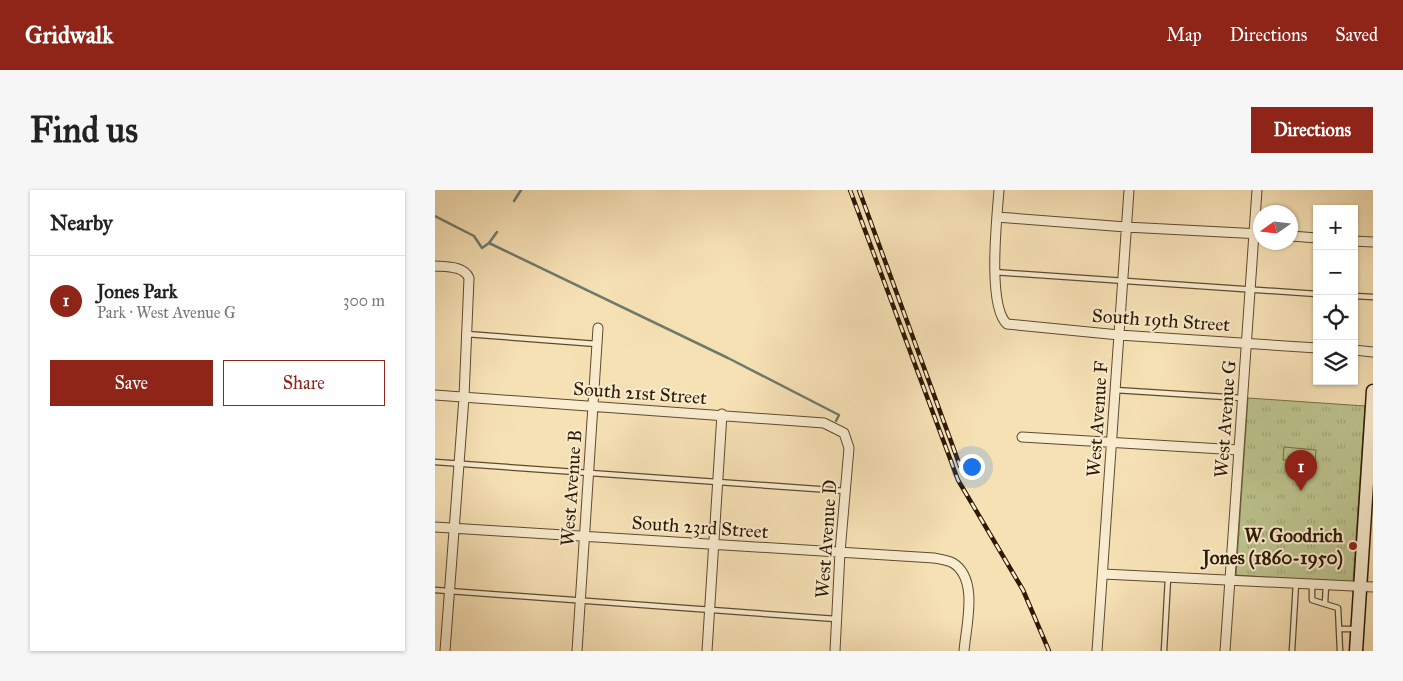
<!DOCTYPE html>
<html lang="en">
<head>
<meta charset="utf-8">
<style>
  :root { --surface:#fff; --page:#f6f6f6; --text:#222; --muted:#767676; --line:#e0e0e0; --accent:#8f2418 }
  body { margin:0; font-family:"IM FELL Great Primer",serif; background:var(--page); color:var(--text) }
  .controls { position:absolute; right:15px; top:15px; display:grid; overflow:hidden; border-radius:0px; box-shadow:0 1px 4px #0004 }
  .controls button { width:45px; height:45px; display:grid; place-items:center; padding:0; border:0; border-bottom:1px solid var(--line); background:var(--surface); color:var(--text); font:25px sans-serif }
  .compass { position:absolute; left:818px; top:15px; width:45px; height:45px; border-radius:50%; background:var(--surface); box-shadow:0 1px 4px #0004; rotate:256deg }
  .you { position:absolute; left:536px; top:276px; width:18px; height:18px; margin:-12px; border:4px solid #fff; border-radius:50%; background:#1a73e8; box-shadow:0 0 0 8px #1a73e833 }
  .badge { display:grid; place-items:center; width:32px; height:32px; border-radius:50%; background:var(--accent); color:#fff; font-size:16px; font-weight:700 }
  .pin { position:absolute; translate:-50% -41px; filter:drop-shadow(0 1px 2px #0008) }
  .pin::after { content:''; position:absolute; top:26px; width:18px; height:15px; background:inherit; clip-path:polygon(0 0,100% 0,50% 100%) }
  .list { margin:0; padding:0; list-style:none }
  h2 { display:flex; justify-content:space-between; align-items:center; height:65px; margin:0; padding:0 20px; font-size:21px }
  h2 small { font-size:16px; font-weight:400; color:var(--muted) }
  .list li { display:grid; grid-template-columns:32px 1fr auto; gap:15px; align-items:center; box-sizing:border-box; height:90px; padding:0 20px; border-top:1px solid var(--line) }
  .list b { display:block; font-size:19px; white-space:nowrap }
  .list p { margin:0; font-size:16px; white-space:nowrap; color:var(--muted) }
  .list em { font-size:16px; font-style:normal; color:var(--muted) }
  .actions { display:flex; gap:10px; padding:15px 20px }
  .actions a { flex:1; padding:11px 0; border:1px solid var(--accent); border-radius:0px; text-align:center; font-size:18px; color:var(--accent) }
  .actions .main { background:var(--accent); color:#fff }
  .icon { flex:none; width:28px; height:28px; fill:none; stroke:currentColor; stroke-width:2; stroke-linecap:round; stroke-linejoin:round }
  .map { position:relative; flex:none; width:938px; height:461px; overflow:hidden; border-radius:0px }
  header { display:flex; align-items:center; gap:30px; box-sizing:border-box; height:70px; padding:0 25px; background:var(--accent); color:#fff }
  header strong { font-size:24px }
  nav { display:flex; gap:28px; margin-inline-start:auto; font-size:18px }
  .intro { display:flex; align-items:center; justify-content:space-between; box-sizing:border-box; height:120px; padding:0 30px }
  h1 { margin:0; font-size:35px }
  .button { padding:12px 22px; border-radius:0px; background:var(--accent); color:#fff; font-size:18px; font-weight:700 }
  main { display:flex; gap:30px; padding:0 30px }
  aside { flex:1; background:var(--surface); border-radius:0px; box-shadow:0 1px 4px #0004 }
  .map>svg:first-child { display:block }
  .grass { fill:url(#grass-tufts); stroke:#746e47 }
  .pitch { fill:#bcc38d; stroke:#746e47 }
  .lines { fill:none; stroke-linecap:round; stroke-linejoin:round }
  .stream { stroke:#707a6b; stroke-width:2.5 }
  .service-casing { stroke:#5f4a2e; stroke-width:7 }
  .minor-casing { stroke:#5f4a2e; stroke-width:11 }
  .secondary-casing { stroke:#2d1801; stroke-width:15 }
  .service { stroke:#f9eccf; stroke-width:4.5 }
  .minor { stroke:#f9eccf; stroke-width:9 }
  .secondary { stroke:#f9eccf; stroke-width:12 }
  .rail-casing { stroke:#2d1801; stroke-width:4.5 }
  .rail { stroke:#f9eccf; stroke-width:2.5; stroke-dasharray:8; stroke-linecap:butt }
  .poi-dot { fill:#8f2418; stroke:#f9eccf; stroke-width:2 }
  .labels { text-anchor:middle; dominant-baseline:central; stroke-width:4; stroke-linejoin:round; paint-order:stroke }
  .street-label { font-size:19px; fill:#2d1801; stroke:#f9eccf }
  .poi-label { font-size:19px; font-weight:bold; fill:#2d1801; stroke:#f9eccf; text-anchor:end }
</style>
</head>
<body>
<header>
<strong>Gridwalk</strong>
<nav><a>Map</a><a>Directions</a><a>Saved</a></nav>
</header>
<div class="intro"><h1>Find us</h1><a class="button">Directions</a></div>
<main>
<aside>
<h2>Nearby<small></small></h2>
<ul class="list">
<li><span class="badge">1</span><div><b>Jones Park</b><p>Park · West Avenue G</p></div><em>300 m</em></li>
</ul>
<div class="actions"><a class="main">Save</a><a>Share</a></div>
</aside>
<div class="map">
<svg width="938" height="461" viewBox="0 0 938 461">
  <defs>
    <pattern id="grass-tufts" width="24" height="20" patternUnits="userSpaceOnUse" patternTransform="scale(1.25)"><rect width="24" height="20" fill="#bcc38d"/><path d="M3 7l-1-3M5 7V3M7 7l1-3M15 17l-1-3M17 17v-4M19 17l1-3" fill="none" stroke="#a2a778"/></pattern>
  </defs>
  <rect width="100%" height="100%" fill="#f6e1b5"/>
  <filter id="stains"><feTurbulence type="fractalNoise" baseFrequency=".004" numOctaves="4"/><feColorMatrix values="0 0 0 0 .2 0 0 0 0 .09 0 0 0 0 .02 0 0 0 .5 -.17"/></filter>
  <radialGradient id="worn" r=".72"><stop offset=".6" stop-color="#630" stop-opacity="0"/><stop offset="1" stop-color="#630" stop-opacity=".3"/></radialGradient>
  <path class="grass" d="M 813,208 L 930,216 L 918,393 L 801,385 Z"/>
  <path class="pitch" d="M 849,257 L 881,260 L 880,272 L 848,270 Z"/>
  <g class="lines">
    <path class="stream" d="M 79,11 L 86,0
      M 0,26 L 39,46 L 47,58 L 54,53 L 62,42
      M 54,53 L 293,168 L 404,225 L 401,231"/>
    <defs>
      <path id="service" d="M 559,82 L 882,104
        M 919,106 L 938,107
        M 31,144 L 162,154
        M 680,200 L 807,208
        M 0,272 L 410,301
        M 877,394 L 877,410 L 903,418 L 905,461
        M 0,400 L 401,429
        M 890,414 L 891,394
        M 904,439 L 920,439
        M 729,461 L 733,388
        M 857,461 L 861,393"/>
      <path id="minor" d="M 564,0 C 562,27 552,116 572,134 L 684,145 L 882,158
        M 562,27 L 691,37 L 826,44
        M 856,46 L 882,48
        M 919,51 L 938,52
        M 0,76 C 12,77 29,76 34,88 L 29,207 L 10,461
        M 919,160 L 938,162
        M 0,205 L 389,233 L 409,243 L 414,258 L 405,362 L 400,461
        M 587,247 L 804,260
        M 0,337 L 499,368 C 505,369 513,370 518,373 C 544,389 531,436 529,461
        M 668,384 L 938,397
        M 142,461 L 163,138
        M 272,461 L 287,224
        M 662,461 L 694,0
        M 790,461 L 822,0"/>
      <path id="secondary" d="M 921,461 L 938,201"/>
    </defs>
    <use href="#service" class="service-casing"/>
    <use href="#minor" class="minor-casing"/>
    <use href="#secondary" class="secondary-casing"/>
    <use href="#service" class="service"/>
    <use href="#minor" class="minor"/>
    <use href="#secondary" class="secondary"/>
    <defs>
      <path id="rail" d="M 415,0 L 523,290 L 588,400 L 614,461
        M 424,0 L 525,276"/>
    </defs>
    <use href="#rail" class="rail-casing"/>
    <use href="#rail" class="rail"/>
  </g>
  <circle class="poi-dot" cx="918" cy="356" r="5"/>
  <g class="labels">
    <g class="street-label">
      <text transform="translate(726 130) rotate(4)">South 19th Street</text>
      <text transform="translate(205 203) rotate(4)">South 21st Street</text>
      <text transform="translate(662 229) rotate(-86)">West Avenue F</text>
      <text transform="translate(790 229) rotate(-86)">West Avenue G</text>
      <text transform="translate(136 298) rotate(-86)">West Avenue B</text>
      <text transform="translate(265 337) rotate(4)">South 23rd Street</text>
      <text transform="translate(391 349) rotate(-86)">West Avenue D</text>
    </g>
    <g class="poi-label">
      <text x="908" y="345">W. Goodrich<tspan x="908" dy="22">Jones (1860-1950)</tspan></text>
    </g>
  </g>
  <rect width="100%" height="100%" filter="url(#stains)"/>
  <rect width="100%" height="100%" fill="url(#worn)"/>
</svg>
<div class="controls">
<button>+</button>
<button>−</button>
<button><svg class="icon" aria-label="locate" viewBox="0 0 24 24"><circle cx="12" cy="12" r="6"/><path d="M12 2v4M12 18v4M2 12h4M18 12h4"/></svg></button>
<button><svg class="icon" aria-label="layers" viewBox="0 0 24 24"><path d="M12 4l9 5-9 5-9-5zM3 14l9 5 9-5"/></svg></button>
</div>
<svg class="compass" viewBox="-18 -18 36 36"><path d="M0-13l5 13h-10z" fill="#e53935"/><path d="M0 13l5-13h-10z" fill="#767676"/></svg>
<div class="you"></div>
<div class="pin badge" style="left:866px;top:301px">1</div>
</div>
</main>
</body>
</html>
